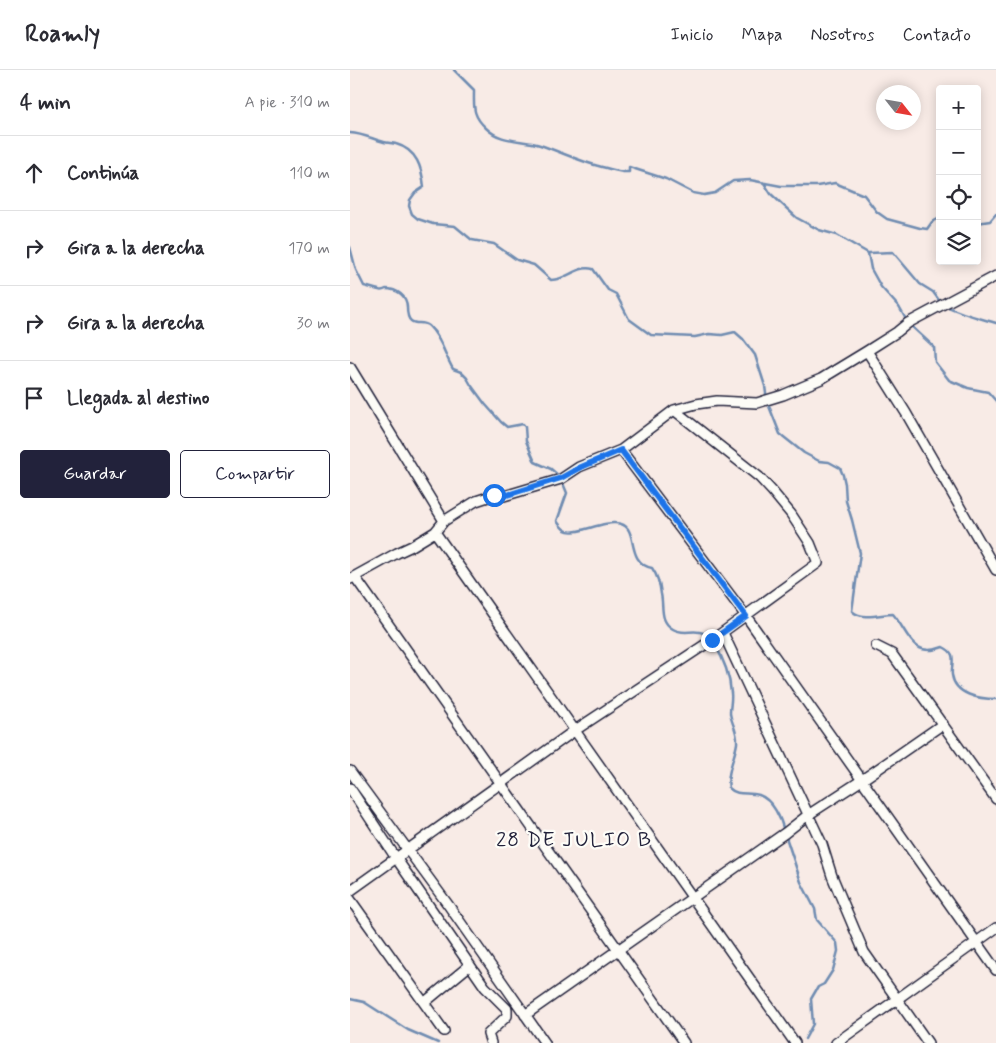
<!DOCTYPE html>
<html lang="es">
<head>
<meta charset="utf-8">
<style>
  :root { --surface:#fff; --page:#f2f2f3; --text:#2b2b33; --muted:#7c7c81; --line:#e1e1e2; --accent:#22223b }
  body { margin:0; font-family:Mynerve,sans-serif; background:var(--page); color:var(--text) }
  .controls { position:absolute; right:15px; top:15px; display:grid; overflow:hidden; border-radius:5px; box-shadow:0 2px 12px #0003 }
  .controls button { width:45px; height:45px; display:grid; place-items:center; padding:0; border:0; border-bottom:1px solid var(--line); background:var(--surface); color:var(--text); font:25px sans-serif }
  .compass { position:absolute; left:526px; top:15px; width:45px; height:45px; border-radius:50%; background:var(--surface); box-shadow:0 2px 12px #0003; rotate:121deg }
  .stop { position:absolute; width:15px; height:15px; margin:-11px; border:4px solid #1a73e8; border-radius:50%; background:#fff }
  .stop.end { background:#1a73e8; border-color:#fff; box-shadow:0 1px 5px #0008 }
  .list { margin:0; padding:0; list-style:none }
  h2 { display:flex; justify-content:space-between; align-items:center; height:65px; margin:0; padding:0 20px; font-size:21px }
  h2 small { font-size:16px; font-weight:400; color:var(--muted) }
  .list li { display:grid; grid-template-columns:32px 1fr auto; gap:15px; align-items:center; box-sizing:border-box; height:75px; padding:0 20px; border-top:1px solid var(--line) }
  .list b { display:block; font-size:19px; white-space:nowrap }
  .list em { font-size:16px; font-style:normal; color:var(--muted) }
  .actions { display:flex; gap:10px; padding:15px 20px }
  .actions a { flex:1; padding:11px 0; border:1px solid var(--accent); border-radius:5px; text-align:center; font-size:18px; color:var(--accent) }
  .actions .main { background:var(--accent); color:#fff }
  .icon { flex:none; width:28px; height:28px; fill:none; stroke:currentColor; stroke-width:2; stroke-linecap:round; stroke-linejoin:round }
  .map { position:relative; flex:none; width:646px; height:973px; overflow:hidden }
  header { display:flex; align-items:center; gap:30px; box-sizing:border-box; height:70px; padding:0 25px; background:var(--surface); border-bottom:1px solid var(--line) }
  header strong { font-size:24px }
  nav { display:flex; gap:28px; margin-inline-start:auto; font-size:18px }
  main { display:flex }
  aside { flex:1; background:var(--surface) }
  .map>svg:first-child { display:block }
  .lines { fill:none; stroke-linecap:round; stroke-linejoin:round }
  .stream { stroke:#6f8cb1; stroke-width:2.5 }
  .minor-casing { stroke:#22223b; stroke-width:12 }
  .minor { stroke:#fdfcf7; stroke-width:9 }
  .route { stroke:#1a73e8; stroke-width:6 }
  .labels { text-anchor:middle; dominant-baseline:central; stroke-width:4.5; stroke-linejoin:round; paint-order:stroke }
  .neighbourhood-label { font-size:21px; letter-spacing:1px; fill:#22223b; stroke:#fdfcf7 }
</style>
</head>
<body>
<header>
<strong>Roamly</strong>
<nav><a>Inicio</a><a>Mapa</a><a>Nosotros</a><a>Contacto</a></nav>
</header>
<main>
<aside>
<h2>4 min<small>A pie · 310 m</small></h2>
<ul class="list">
<li><svg class="icon" aria-label="ahead" viewBox="0 0 24 24"><path d="M12 20V5M6 11l6-6 6 6"/></svg><div><b>Continúa</b></div><em>110 m</em></li>
<li><svg class="icon" aria-label="right" viewBox="0 0 24 24"><path d="M7 20v-9h11M14 6l5 5-5 5"/></svg><div><b>Gira a la derecha</b></div><em>170 m</em></li>
<li><svg class="icon" aria-label="right" viewBox="0 0 24 24"><path d="M7 20v-9h11M14 6l5 5-5 5"/></svg><div><b>Gira a la derecha</b></div><em>30 m</em></li>
<li><svg class="icon" aria-label="arrive" viewBox="0 0 24 24"><path d="M6 21V4h12l-3 4 3 4H6"/></svg><div><b>Llegada al destino</b></div></li>
</ul>
<div class="actions"><a class="main">Guardar</a><a>Compartir</a></div>
</aside>
<div class="map">
<svg width="646" height="973" viewBox="0 0 646 973">
  <rect width="100%" height="100%" fill="#f8ebe6"/>
  <filter id="ink" filterUnits="userSpaceOnUse"><feTurbulence type="fractalNoise" baseFrequency=".02" numOctaves="2"/><feDisplacementMap in="SourceGraphic" scale="10" xChannelSelector="R" yChannelSelector="G"/><feConvolveMatrix kernelMatrix="1 2 1 2 8 2 1 2 1" color-interpolation-filters="sRGB"/></filter>
  <g filter="url(#ink)">
    <g class="lines">
      <path class="stream" d="M 104,0 L 124,20 C 124,37 122,45 136,58 C 151,73 172,69 190,75 C 211,82 231,92 252,97 C 261,99 270,103 279,102 L 279,97 L 316,109 L 343,123 L 354,125 L 365,123 L 383,111 L 400,110 L 431,116 L 467,116 L 485,113 L 514,125 L 527,142 L 537,149 L 570,158 L 577,159 L 582,152 L 590,148
        M 0,63 C 14,64 22,69 34,72 C 38,73 43,73 46,74 C 67,80 72,98 74,117 L 65,123 L 60,130 L 59,136 L 62,144 L 68,149 L 83,154 L 105,156 L 122,170 L 144,174 L 167,190 L 184,195 L 201,210 C 218,210 226,195 243,199 L 258,220 L 266,224 L 279,249 L 301,265 L 345,267 L 359,264 L 372,265 L 385,262 L 393,269 L 405,285 L 415,316 L 417,331 L 430,364 L 454,383 L 469,391 L 479,392 L 490,398 L 493,405 L 495,414 L 496,431 L 502,450 L 510,483 L 502,541 C 512,551 531,544 543,544 C 559,563 562,589 593,577 C 597,579 601,582 602,585 C 604,591 601,599 602,605 C 605,625 629,629 646,629
        M 414,113 L 421,124 L 447,148 L 469,160 L 487,165 L 518,183 L 521,199 L 531,217 L 549,237 L 558,253 L 584,277 L 585,292 L 599,310 L 618,318 L 638,322 L 646,331
        M 627,153 L 640,151 L 646,144
        M 0,177 L 6,200 L 14,216 C 19,217 24,219 29,220 C 31,221 34,220 36,219 C 47,219 57,226 57,237 C 57,241 57,248 61,251 C 66,255 73,251 79,256 C 91,267 95,286 103,299 L 111,302 L 117,308 L 121,315 L 135,334 L 151,352 L 157,357 L 173,354 L 175,357 L 176,371 L 185,392 L 201,399 L 209,406
        M 519,183 L 543,182 L 570,214 L 583,222 L 591,233
        M 596,236 C 612,244 629,248 646,253
        M 212,411 L 217,423 L 207,451 C 209,454 212,458 215,460 C 226,467 253,449 271,454 C 289,459 275,492 302,498 C 307,505 310,515 311,524 C 314,537 309,551 323,559 C 336,567 347,555 360,568
        M 364,573 C 373,588 380,605 381,623 C 382,630 380,636 380,643 C 381,653 388,661 387,673 C 385,687 376,704 379,718 C 388,727 398,721 409,725 C 423,730 431,749 434,761
        M 436,767 L 451,812 L 465,839 L 467,850 L 487,873 L 488,881 L 483,900 L 474,914 L 468,917 L 461,929 L 463,954 L 455,969
        M 0,929 L 14,932 L 58,960 L 88,973"/>
      <defs>
        <path id="minor" d="M 517,281 L 556,343 L 646,500
          M 0,297 L 94,451
          M 271,380 L 396,546 L 646,900
          M 85,462 L 445,973
          M 5,507 L 334,973
          M 0,509 L 47,483 L 62,476 L 85,462 L 94,451 L 126,431 L 144,425 L 154,426 L 211,409 L 229,397 L 271,380 L 324,340 L 346,334 L 367,331 L 407,333 L 433,325 L 471,309 L 517,281 L 547,262 L 558,253 L 646,206
          M 373,563 L 472,774 L 482,806 L 514,882 L 578,973
          M 526,576 L 542,584 L 646,729
          M 0,701 L 99,836 L 195,973
          M 0,718 L 46,788 L 135,917 L 157,939 L 157,946 L 138,964 L 141,973
          M 0,821 L 224,661 L 362,570 L 468,493 L 460,473 L 441,444 L 422,421 L 409,407 L 324,340
          M 0,829 L 94,961
          M 74,933 L 120,895
          M 175,945 L 435,763 L 458,745 L 512,710 L 593,654
          M 486,973 L 646,858"/>
      </defs>
      <use href="#minor" class="minor-casing"/>
      <use href="#minor" class="minor"/>
    </g>
  </g>
  <g class="lines" filter="url(#ink)">
    <path class="route" d="M 144,425 L 154,426 L 211,408 L 229,398 L 271,380 L 396,546 L 362,570"/>
  </g>
  <g class="labels">
    <g class="neighbourhood-label">
      <text x="224" y="770">28 DE JULIO B</text>
    </g>
  </g>
</svg>
<div class="controls">
<button>+</button>
<button>−</button>
<button><svg class="icon" aria-label="locate" viewBox="0 0 24 24"><circle cx="12" cy="12" r="6"/><path d="M12 2v4M12 18v4M2 12h4M18 12h4"/></svg></button>
<button><svg class="icon" aria-label="layers" viewBox="0 0 24 24"><path d="M12 4l9 5-9 5-9-5zM3 14l9 5 9-5"/></svg></button>
</div>
<svg class="compass" viewBox="-18 -18 36 36"><path d="M0-13l5 13h-10z" fill="#e53935"/><path d="M0 13l5-13h-10z" fill="#7c7c81"/></svg>
<div class="stop" style="left:144px;top:425px"></div>
<div class="stop end" style="left:362px;top:570px"></div>
</div>
</main>
</body>
</html>
